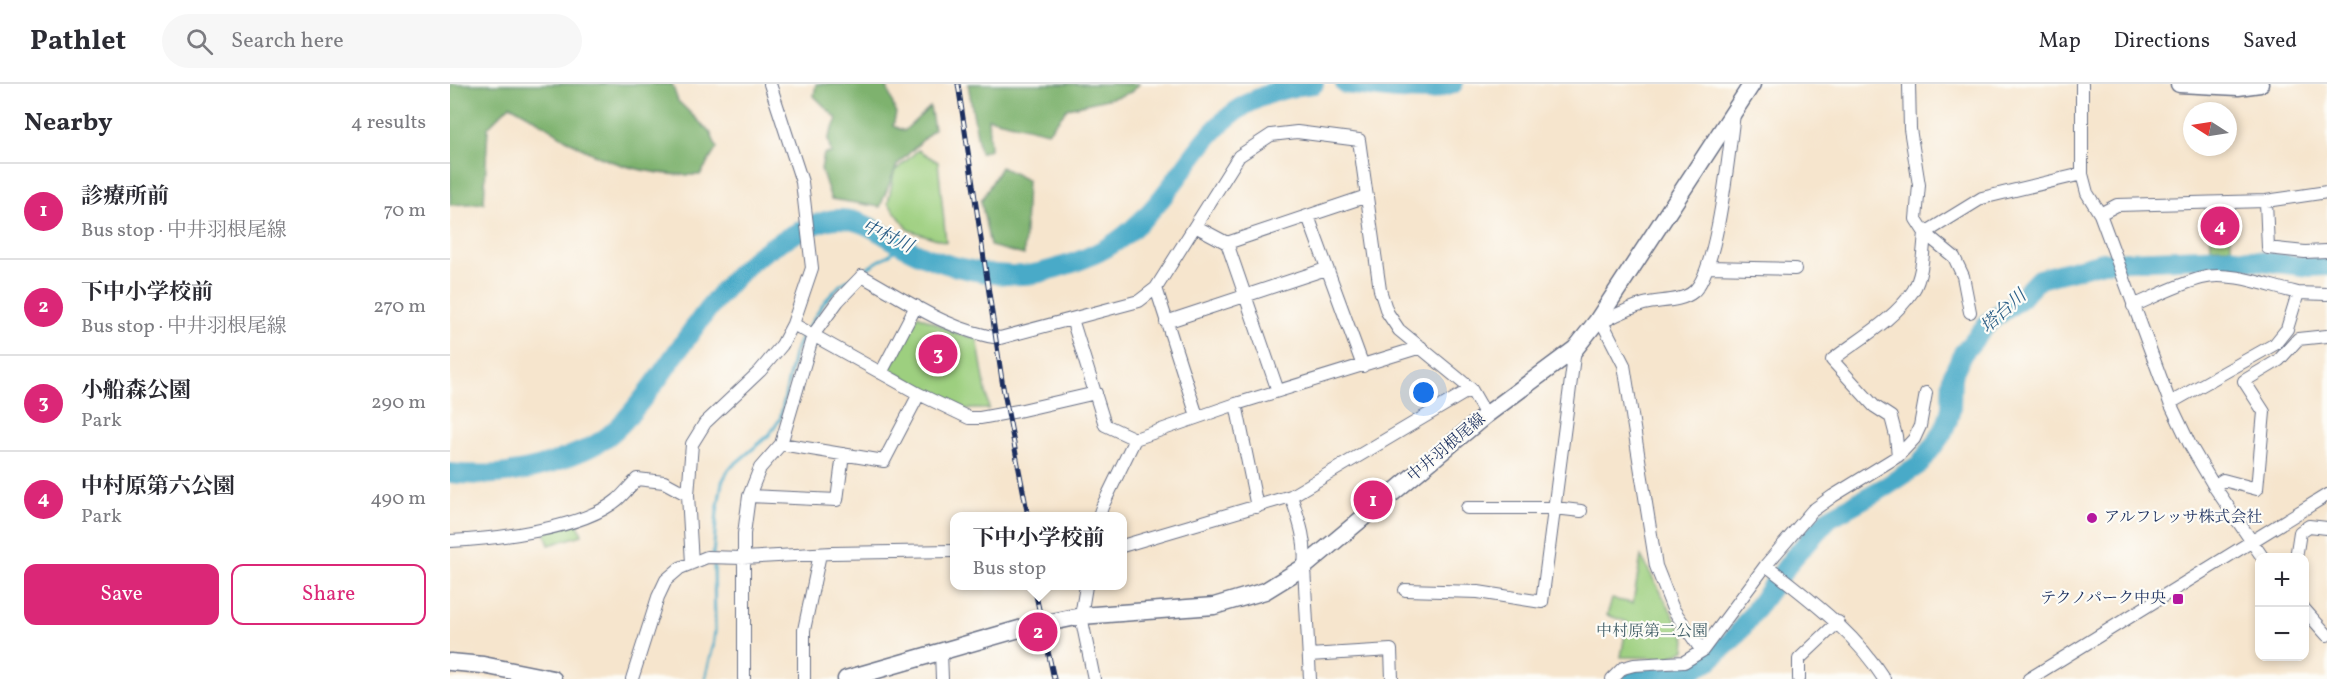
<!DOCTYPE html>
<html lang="en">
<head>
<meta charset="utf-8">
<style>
  :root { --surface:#fff; --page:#f7f7f7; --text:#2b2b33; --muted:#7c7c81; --line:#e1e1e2; --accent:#db2777 }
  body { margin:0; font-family:Vollkorn,"Noto Serif JP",serif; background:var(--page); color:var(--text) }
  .controls { position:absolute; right:18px; bottom:18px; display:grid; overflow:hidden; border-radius:12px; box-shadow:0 3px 9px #0003 }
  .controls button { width:54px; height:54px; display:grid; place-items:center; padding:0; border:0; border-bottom:2px solid var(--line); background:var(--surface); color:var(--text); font:30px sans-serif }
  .compass { position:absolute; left:1733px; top:18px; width:54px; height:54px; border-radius:50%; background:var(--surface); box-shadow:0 3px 9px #0003; rotate:282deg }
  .you { position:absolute; left:974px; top:309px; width:21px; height:21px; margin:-15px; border:4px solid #fff; border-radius:50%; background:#1a73e8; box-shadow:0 0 0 9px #1a73e833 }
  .badge { display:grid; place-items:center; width:39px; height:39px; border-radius:50%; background:var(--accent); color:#fff; font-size:20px; font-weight:700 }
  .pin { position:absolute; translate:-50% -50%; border:3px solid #fff; box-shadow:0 2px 6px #0006 }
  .popup { position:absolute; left:500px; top:428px; width:177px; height:78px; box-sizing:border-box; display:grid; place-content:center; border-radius:12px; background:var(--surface); filter:drop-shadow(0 2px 4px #0005); font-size:20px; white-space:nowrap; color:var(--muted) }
  .popup b { font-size:22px; color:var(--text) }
  .popup::after { content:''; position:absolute; left:50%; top:100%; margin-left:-12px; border:12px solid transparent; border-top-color:var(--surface) }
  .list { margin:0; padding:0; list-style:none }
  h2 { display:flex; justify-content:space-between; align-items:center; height:78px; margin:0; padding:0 24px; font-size:26px }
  h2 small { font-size:20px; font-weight:400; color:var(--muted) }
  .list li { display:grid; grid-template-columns:39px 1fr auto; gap:18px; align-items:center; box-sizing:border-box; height:96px; padding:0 24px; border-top:2px solid var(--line) }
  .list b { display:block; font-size:22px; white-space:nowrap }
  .list p { margin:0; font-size:20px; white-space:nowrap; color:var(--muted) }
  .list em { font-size:20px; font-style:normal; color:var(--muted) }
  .actions { display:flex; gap:12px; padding:18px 24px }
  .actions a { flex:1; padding:14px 0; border:2px solid var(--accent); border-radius:12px; text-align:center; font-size:21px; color:var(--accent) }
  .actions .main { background:var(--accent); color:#fff }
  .icon { flex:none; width:33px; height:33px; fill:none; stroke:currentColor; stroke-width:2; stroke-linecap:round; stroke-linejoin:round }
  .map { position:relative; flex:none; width:1877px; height:595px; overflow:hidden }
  header { display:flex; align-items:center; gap:36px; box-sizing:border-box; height:84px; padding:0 30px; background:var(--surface); border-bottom:2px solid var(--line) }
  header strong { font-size:28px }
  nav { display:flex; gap:33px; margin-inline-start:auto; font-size:21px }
  .search { width:420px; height:54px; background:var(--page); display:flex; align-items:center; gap:15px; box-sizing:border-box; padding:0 21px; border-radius:33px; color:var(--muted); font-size:22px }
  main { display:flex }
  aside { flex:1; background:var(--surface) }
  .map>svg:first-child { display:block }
  .green { fill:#9dcf7f; stroke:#5c7f6e; stroke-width:1.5 }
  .forest { fill:#7eb26e; stroke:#4c7066; stroke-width:1.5 }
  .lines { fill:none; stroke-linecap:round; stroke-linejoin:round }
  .stream { stroke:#48aac8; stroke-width:3 }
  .river { stroke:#48aac8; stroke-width:20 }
  .minor-casing { stroke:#686f85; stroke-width:14 }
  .major-casing { stroke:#686f85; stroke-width:19 }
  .minor { stroke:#fff; stroke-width:12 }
  .major { stroke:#fff; stroke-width:16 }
  .rail-casing { stroke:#1b2f5e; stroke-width:5 }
  .rail { stroke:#fdfcf7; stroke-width:3; stroke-dasharray:9; stroke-linecap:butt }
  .poi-dot { fill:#b5179e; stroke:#fdfcf7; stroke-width:2 }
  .labels { text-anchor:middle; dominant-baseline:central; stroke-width:4.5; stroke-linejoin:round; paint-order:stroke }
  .street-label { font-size:16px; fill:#1b2f5e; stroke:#fdfcf7 }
  .poi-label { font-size:16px; fill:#1b2f5e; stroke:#fdfcf7; text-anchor:start }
  .park-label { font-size:16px; fill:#425f68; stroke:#fdfcf7 }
  .water-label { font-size:18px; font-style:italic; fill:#2d6088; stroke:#fdfcf7 }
</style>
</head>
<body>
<header>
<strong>Pathlet</strong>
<div class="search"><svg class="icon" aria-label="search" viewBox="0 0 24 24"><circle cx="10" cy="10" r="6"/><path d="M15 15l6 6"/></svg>Search here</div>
<nav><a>Map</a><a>Directions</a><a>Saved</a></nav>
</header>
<main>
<aside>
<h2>Nearby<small>4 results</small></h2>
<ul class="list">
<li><span class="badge">1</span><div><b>診療所前</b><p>Bus stop · 中井羽根尾線</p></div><em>70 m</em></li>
<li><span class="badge">2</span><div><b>下中小学校前</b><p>Bus stop · 中井羽根尾線</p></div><em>270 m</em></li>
<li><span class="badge">3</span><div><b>小船森公園</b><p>Park</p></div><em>290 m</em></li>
<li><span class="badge">4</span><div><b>中村原第六公園</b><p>Park</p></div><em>490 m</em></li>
</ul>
<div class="actions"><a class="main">Save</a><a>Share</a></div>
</aside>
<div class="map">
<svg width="1877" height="595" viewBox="0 0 1877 595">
  <rect width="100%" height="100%" fill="#fdfcf7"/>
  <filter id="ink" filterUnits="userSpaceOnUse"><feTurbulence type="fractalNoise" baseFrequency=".0167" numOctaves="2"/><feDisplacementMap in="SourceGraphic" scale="12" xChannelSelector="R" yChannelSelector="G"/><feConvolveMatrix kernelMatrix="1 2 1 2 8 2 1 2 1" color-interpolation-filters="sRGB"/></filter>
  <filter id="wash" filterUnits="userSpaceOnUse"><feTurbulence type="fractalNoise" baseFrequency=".008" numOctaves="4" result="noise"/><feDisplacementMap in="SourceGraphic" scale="24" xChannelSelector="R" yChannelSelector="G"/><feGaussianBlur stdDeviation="1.35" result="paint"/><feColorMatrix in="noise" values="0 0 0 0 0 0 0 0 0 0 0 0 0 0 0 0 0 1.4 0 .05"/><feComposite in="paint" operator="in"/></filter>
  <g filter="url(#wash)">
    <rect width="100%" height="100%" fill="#f6e5cd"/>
    <path class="green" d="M 468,66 L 488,78 L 496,158 L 459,146 L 438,119 L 444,88 Z
      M 1780,121 L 1781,163 L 1761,163 L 1760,122 Z
      M 468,231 L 510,251 L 527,254 L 539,325 L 515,325 L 438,285 Z
      M 127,437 L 132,451 L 99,461 L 95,448 Z
      M 1191,472 L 1236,555 L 1235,566 L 1218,574 L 1171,573 L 1177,538 L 1157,531 L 1162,515 L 1183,519 Z"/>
    <path class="forest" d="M 0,0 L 222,0 L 228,17 L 260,48 L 267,64 L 250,91 C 203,92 156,81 116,55 C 97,43 80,31 60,21 L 38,43 L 34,119 L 0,121 Z
      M 366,0 L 436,0 L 446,29 L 443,42 L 454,47 L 480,23 L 484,45 L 447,81 L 430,123 L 381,115 L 371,85 L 374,70 L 381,69 L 378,55 L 387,35 L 364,12 Z
      M 518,0 L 689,0 L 681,8 L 670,12 L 618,24 L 598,48 L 538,34 L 540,65 L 530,69 Z
      M 551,83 L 577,96 L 574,171 L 540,162 L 531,117 Z"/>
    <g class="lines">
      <path class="stream" d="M 357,245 L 375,217 L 390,201 L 453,162
        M 263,471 L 267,428 L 272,398 L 279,385 L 319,351 L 330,335 L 344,270 L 353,251
        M 255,595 L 263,563 L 265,547 L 264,478"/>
      <path class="river" d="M 895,0 L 947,6 L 979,7 L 1003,0
        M 0,389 C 36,393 70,390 104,378 C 125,370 147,363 164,347 C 180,333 192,315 205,299 C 234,259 263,212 300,179 C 316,164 366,135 388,135 C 413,134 434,152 455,163 C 489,182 555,198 593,188 C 622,180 650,171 674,152 C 749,92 749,12 864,0
        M 1182,595 L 1232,591 L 1258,578 L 1286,552 L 1343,474 L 1379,434 L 1437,402 L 1470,380 L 1492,350 L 1498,336 L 1501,324 L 1502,292 L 1513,269 L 1539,238 L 1569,216 L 1589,195 L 1653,178 L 1778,173 L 1860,183 L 1877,182"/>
    </g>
  </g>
  <g filter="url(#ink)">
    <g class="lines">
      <defs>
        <path id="minor" d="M 1459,0 L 1460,45 L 1469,101 L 1466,135 L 1475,149 L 1504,173 L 1513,192 L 1520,228
          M 1632,0 L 1632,90 L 1637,109 L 1650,130 L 1720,319 L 1740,361 L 1764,402 L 1813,474
          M 1816,117 L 1818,164 L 1855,168 L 1877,167
          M 1650,130 L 1667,121 L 1816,117 L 1877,108
          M 858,132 L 913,282
          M 745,142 L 777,159 L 917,112
          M 777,159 L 828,307
          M 1258,183 L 1345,185
          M 706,204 L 747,332
          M 1848,209 L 1877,210
          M 1683,222 C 1706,212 1729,200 1752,194 C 1779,186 1821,203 1848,209 L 1837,245 L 1825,260 L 1720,319
          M 622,235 L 655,341 L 685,355 L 786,320 L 971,263
          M 1147,237 L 1152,238 C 1166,231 1179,224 1194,220 C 1209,216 1231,218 1243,208 C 1268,188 1279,65 1284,30
          M 716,238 L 876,185
          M 1152,238 L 1174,281 L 1206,482 L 1223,525 L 1252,567
          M 343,240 L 469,310 L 519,334 L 530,334 L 568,327 L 646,309
          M 431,289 L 466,222
          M 786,320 L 807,423
          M 331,360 L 434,377 L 469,310
          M 1448,372 L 1464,355 L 1470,342 L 1476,309
          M 1764,402 L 1773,396 L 1807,405 L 1814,328 L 1794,297 L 1829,276 L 1848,255 L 1877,252
          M 299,412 L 387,416 L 393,370
          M 841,412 C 849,436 857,457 854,483 L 860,595
          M 1017,424 L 1105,424 L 1131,427
          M 649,432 L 652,423 L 685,355
          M 0,457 C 45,455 132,445 167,416 C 174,410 180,402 187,395 L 214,398 L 238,411
          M 672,462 L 841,412 L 1021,305
          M 1846,474 L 1850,448 L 1859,442 L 1877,444
          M 242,479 L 238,411 L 242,360 L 255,339 L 310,287 L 332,261 L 343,240 L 362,184 L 352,98 L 320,0
          M 1316,481 C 1360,516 1404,547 1434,595
          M 636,502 L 631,532 L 644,595
          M 955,506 L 1028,508 L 1092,518 L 1125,265
          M 1854,525 L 1877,551
          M 491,568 L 492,595
          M 859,571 L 941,566 L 942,595
          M 182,595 L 208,513 L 216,496 L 230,484 L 257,473 L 293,474 L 382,469 L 504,467
          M 294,595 L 294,450 L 299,412 L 310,384 L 331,360 L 363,251 L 388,217 L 412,192 C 456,216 500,248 550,254 L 689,217 L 706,204 L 789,72 L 821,51 L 847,48 L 909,56 L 930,206 L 937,228 L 949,246 L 1021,305 L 1036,331
          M 354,595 L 354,546 L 370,470
          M 1162,595 L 1173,584 L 1184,581 L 1234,578 L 1252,567 L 1316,481 L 1362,427 L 1383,412 L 1448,372 L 1446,352 L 1441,333 L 1424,322 L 1382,276 C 1409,255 1444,236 1463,207 C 1473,191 1473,167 1475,149 L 1532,114 L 1632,90
          M 1349,595 L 1349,575 L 1388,538
          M 1579,595 L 1877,411"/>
        <path id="major" d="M 1729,0 L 1788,3 L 1810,0
          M 0,578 L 33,581 L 103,595
          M 396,595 L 573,544 L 631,532 L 764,522 L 815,507 L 854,483 L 1036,331 L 1125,265 L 1147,237 L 1302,0"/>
      </defs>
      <use href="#minor" class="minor-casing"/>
      <use href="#major" class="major-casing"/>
      <use href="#minor" class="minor"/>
      <use href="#major" class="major"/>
      <defs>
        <path id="rail" d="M 508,0 L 553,303 L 578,432
          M 584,502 L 604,595"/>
      </defs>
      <use href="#rail" class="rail-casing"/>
      <use href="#rail" class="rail"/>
    </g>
  </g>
  <g class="poi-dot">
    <circle cx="1642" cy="434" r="6"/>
    <rect x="1722" y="509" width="12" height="12" rx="3"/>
  </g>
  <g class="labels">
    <g class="street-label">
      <text transform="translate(997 364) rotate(-40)">中井羽根尾線</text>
    </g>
    <g class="poi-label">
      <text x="1654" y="434">アルフレッサ株式会社</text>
      <text x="1716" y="515" text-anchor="end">テクノパーク中央</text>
    </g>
    <g class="park-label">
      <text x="1202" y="548">中村原第二公園</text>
    </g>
    <g class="water-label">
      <text transform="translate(437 153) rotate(25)">中村川</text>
      <text transform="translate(1554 228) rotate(-42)">塔台川</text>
    </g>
  </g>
</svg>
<div class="controls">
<button>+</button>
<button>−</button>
</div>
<svg class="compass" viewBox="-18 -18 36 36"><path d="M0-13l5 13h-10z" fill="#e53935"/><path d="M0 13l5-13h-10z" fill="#7c7c81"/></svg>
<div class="you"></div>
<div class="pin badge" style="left:923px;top:416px">1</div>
<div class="pin badge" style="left:588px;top:548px">2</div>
<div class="popup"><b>下中小学校前</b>Bus stop</div>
<div class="pin badge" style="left:488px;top:270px">3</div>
<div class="pin badge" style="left:1770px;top:142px">4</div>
</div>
</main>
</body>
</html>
